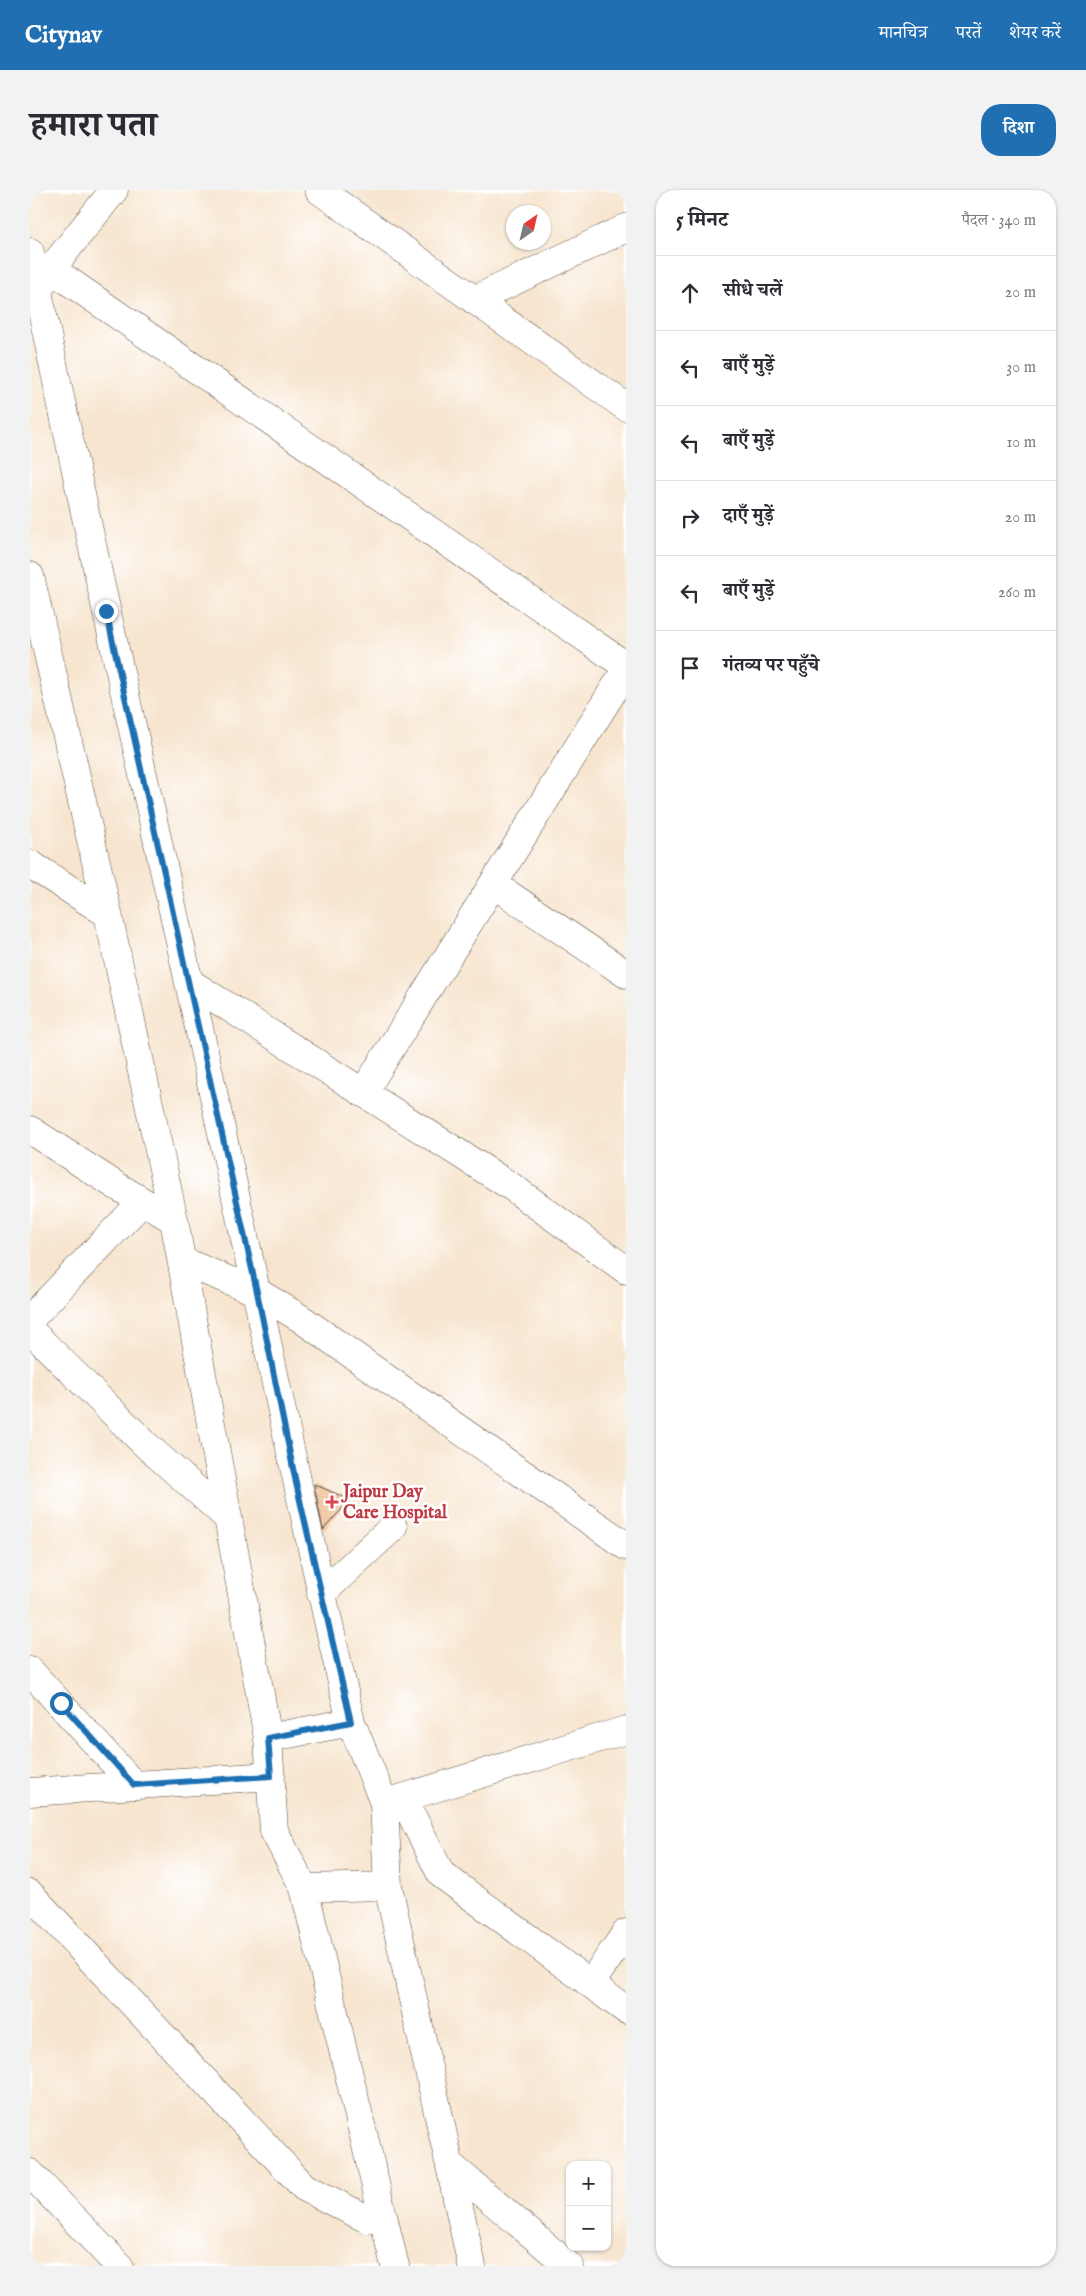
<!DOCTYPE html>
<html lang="hi">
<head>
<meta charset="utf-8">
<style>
  :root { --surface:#fff; --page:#f2f2f3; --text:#2b2b33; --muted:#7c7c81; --line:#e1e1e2; --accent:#1f6fb2 }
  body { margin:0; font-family:"IM FELL English","Noto Serif Devanagari",serif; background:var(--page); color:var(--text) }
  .controls { position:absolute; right:15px; bottom:15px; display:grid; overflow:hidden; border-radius:10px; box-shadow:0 1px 4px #0004 }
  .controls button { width:45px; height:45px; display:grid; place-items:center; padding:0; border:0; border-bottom:1px solid var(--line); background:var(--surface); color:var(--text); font:25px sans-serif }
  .compass { position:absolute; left:476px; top:15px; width:45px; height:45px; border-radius:50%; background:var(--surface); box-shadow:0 1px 4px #0004; rotate:34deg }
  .stop { position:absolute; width:15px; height:15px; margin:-11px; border:4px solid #1f6fb2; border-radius:50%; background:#fff }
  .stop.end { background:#1f6fb2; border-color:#fff; box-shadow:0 1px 5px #0008 }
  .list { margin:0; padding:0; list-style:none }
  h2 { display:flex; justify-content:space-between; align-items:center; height:65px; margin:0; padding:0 20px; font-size:21px }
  h2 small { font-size:16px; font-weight:400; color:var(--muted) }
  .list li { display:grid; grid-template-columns:32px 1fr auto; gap:15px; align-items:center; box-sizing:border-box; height:75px; padding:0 20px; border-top:1px solid var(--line) }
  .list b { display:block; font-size:19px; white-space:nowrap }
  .list em { font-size:16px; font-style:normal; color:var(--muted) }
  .icon { flex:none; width:28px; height:28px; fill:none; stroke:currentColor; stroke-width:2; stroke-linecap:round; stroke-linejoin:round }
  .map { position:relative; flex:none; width:596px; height:2076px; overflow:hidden; border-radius:20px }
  header { display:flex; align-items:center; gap:30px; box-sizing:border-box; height:70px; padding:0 25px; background:var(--accent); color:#fff }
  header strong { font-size:24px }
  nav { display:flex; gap:28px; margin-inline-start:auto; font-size:18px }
  .intro { display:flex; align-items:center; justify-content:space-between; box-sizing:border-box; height:120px; padding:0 30px }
  h1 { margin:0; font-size:35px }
  .button { padding:12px 22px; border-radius:20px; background:var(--accent); color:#fff; font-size:18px; font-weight:700 }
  main { display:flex; gap:30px; padding:0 30px }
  aside { flex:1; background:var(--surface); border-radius:20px; box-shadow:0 1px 4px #0004 }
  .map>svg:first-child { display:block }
  .building { fill:#ebb079 }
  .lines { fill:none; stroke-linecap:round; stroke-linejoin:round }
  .minor-casing { stroke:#574639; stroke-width:29 }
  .minor { stroke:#fff; stroke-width:28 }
  .route { stroke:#1f6fb2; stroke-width:6 }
  .health-dot { fill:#e0444e; stroke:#fff; stroke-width:2 }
  .labels { text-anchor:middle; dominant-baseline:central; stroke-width:5; stroke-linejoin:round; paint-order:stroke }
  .health-label { font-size:18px; font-weight:bold; fill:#be3a42; stroke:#fff; text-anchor:start }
</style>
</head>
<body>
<header>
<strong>Citynav</strong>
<nav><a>मानचित्र</a><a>परतें</a><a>शेयर करें</a></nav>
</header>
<div class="intro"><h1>हमारा पता</h1><a class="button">दिशा</a></div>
<main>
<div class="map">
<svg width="596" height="2076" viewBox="0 0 596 2076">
  <rect width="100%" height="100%" fill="#fff"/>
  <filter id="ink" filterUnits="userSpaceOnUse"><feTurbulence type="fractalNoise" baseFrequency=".02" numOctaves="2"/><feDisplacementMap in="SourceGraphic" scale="10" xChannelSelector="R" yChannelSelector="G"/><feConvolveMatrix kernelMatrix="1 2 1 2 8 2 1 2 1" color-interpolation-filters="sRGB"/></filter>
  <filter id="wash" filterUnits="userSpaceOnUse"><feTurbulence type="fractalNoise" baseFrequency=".0096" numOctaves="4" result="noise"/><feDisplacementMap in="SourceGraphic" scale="20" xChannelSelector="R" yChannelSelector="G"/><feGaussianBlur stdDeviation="1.12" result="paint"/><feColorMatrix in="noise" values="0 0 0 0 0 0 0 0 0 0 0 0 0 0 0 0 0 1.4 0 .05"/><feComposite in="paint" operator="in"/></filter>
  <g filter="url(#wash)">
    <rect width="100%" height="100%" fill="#f7e5cf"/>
    <g id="blocks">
      <path class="building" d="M 284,1294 L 320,1310 L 293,1340 Z"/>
    </g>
  </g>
  <g filter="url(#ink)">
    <use href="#blocks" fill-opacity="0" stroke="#574639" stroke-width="1"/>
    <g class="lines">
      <defs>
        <path id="minor" d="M 289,0 L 596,217
          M 0,62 C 49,306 106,550 159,793 C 214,1039 264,1286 321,1532
          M 21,79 L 596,476
          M 12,94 L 21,79 L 84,0
          M 444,110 L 596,38
          M 0,386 L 78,724 L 144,1030 L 238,1548 L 244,1641 L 274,1698 L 358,1696 L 354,1613 L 321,1532 L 238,1548
          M 0,674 L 78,724
          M 463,694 L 596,784
          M 159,792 L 482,997 L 596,1080
          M 333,903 L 596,480
          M 0,940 L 85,995 L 144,1030
          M 152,1071 L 227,1102 L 270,1128 L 596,1356
          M 0,1129 L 112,1012
          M 0,1140 L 116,1255 L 198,1328
          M 291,1404 L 363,1337
          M 0,1481 L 104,1595
          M 0,1602 L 241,1586
          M 373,1608 L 411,1684 L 596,1820
          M 356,1613 L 596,1540
          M 358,1696 L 442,2076
          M 274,1698 L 365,2076
          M 0,1704 L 274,1997 L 337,2029 L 350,2016
          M 560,1794 L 596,1743
          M 420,1975 L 539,2076
          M 0,1983 L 89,2076"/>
      </defs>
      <use href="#minor" class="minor-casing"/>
      <use href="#minor" class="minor"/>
    </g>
  </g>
  <g class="lines" filter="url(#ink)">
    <path class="route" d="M 31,1513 L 104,1595 L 241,1586 L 238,1548 L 321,1532 L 266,1293 L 227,1102 L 76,421"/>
  </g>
  <path class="health-dot" d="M299.5 1304.5h5v5h5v5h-5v5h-5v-5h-5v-5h5z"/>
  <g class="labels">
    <g class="health-label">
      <text x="313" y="1302">Jaipur Day<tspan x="313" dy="21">Care Hospital</tspan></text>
    </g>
  </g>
</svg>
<div class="controls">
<button>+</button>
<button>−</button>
</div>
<svg class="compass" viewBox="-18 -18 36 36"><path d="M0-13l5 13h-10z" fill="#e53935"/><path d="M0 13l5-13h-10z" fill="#7c7c81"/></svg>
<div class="stop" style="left:31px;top:1513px"></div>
<div class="stop end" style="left:76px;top:421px"></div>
</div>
<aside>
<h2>5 मिनट<small>पैदल · 340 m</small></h2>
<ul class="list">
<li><svg class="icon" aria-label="ahead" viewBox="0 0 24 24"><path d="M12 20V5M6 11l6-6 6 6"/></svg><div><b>सीधे चलें</b></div><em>20 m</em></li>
<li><svg class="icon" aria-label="left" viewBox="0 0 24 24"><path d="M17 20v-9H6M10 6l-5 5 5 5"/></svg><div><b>बाएँ मुड़ें</b></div><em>30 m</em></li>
<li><svg class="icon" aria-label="left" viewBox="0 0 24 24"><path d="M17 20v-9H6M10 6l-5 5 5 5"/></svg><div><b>बाएँ मुड़ें</b></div><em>10 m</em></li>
<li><svg class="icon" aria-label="right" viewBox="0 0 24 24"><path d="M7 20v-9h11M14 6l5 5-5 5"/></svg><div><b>दाएँ मुड़ें</b></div><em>20 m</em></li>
<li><svg class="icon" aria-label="left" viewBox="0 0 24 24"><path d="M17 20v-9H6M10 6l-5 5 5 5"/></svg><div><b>बाएँ मुड़ें</b></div><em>260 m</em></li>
<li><svg class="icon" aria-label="arrive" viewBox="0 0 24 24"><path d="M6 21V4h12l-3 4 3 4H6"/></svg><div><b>गंतव्य पर पहुँचे</b></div></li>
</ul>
</aside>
</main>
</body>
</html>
